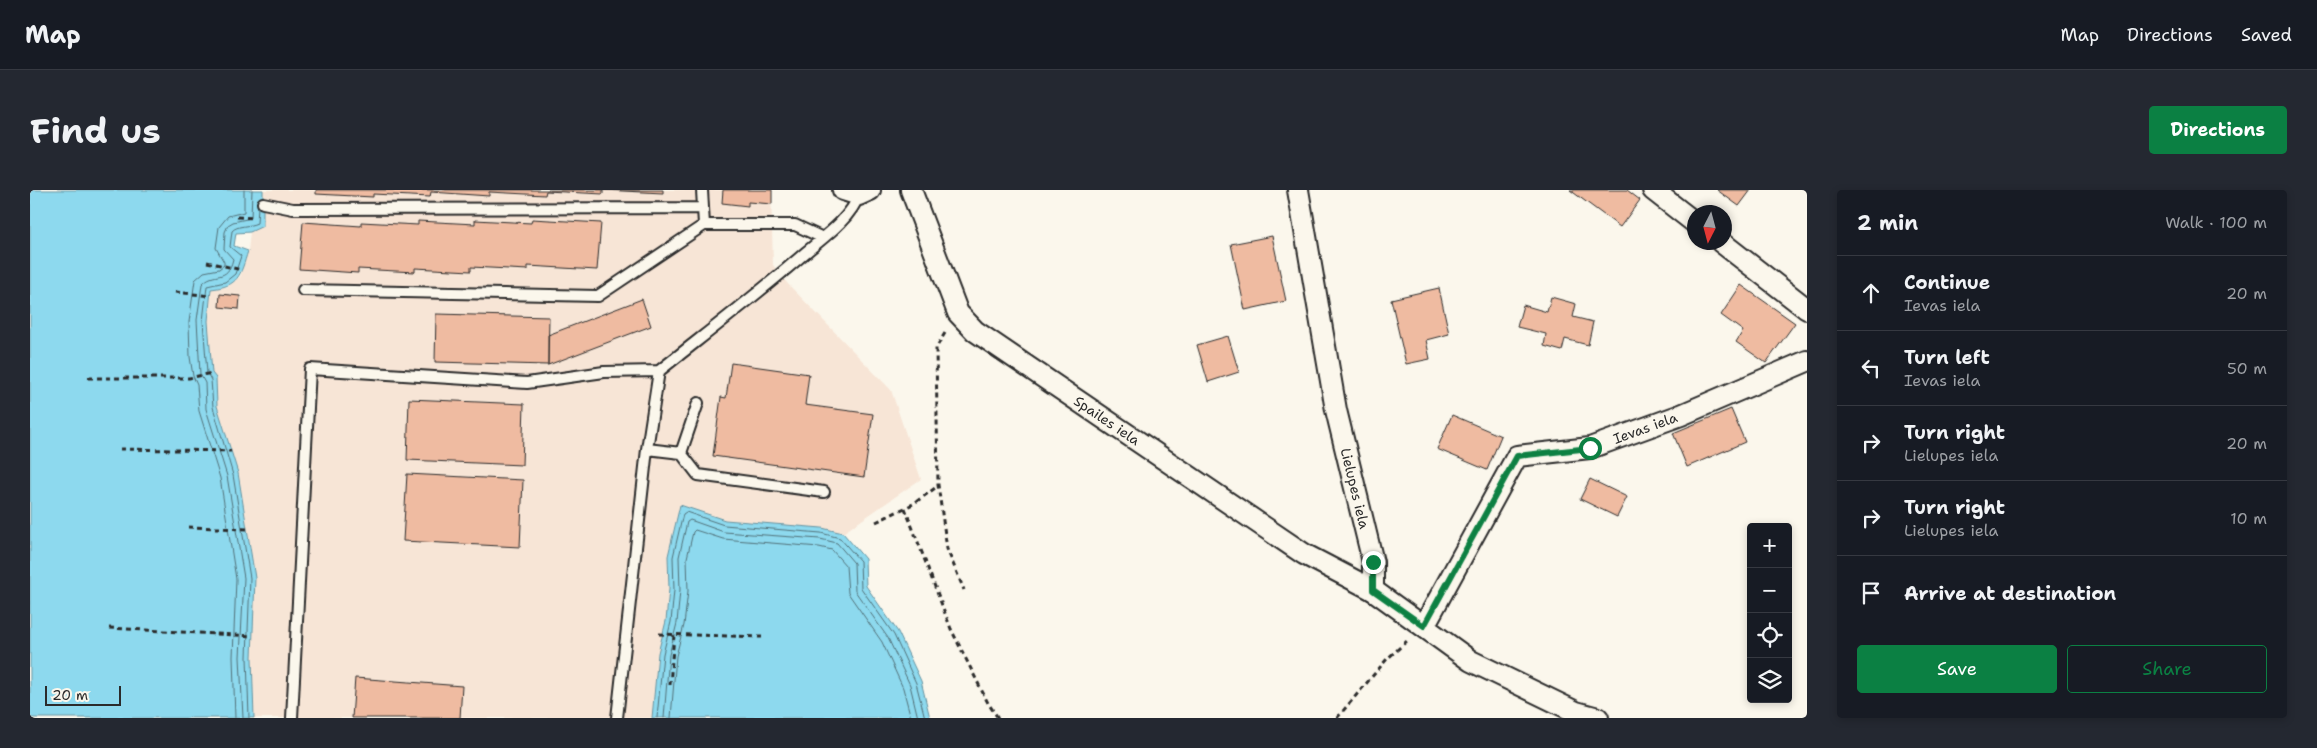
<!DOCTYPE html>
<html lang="en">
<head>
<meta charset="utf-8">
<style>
  :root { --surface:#171b24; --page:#242831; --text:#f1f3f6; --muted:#9ea1a6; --line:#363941; --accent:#0b8043 }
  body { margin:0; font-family:"Shantell Sans",sans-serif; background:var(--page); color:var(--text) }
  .controls { position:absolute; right:15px; bottom:15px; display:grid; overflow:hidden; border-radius:5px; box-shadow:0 2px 8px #0003 }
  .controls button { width:45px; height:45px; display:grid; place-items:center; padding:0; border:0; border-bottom:1px solid var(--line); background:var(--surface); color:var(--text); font:25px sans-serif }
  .compass { position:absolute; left:1657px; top:15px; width:45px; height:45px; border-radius:50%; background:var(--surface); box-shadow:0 2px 8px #0003; rotate:186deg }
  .scale { position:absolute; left:15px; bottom:12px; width:76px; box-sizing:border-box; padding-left:5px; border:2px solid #2b2b2b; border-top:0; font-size:14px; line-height:18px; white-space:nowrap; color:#2b2b2b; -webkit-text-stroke:4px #fbf7ec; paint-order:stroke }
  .stop { position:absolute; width:15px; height:15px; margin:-11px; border:4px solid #0b8043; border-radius:50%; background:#fff }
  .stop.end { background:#0b8043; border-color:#fff; box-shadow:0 1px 5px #0008 }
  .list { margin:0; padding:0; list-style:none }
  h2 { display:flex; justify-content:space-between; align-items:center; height:65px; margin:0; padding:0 20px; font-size:21px }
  h2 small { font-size:16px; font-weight:400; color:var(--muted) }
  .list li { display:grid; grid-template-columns:32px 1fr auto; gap:15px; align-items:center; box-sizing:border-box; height:75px; padding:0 20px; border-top:1px solid var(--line) }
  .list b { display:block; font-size:19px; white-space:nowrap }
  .list p { margin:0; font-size:16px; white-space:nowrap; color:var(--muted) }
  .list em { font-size:16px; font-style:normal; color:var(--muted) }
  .actions { display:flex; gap:10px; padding:15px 20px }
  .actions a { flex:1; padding:11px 0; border:1px solid var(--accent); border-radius:5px; text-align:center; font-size:18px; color:var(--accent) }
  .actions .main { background:var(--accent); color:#fff }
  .icon { flex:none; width:28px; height:28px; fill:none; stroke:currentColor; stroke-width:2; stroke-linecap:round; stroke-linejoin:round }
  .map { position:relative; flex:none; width:1777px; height:528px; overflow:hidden; border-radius:5px }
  header { display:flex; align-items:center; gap:30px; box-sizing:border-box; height:70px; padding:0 25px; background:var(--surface); border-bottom:1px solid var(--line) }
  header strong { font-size:24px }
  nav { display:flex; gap:28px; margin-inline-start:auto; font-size:18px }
  .intro { display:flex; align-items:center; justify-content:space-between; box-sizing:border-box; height:120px; padding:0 30px }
  h1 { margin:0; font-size:35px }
  .button { padding:12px 22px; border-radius:5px; background:var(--accent); color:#fff; font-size:18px; font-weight:700 }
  main { display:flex; gap:30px; padding:0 30px }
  aside { flex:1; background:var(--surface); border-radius:5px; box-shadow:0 2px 8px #0003 }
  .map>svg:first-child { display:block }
  .built { fill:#f7e5d6 }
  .water { fill:#8dd9ee; stroke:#6693a0 }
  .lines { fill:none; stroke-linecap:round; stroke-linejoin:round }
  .shore { stroke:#527179; stroke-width:1 }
  .building { fill:#efbba1; stroke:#2b2b2b }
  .service-casing { stroke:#2b2b2b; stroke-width:14 }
  .minor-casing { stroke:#2b2b2b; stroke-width:24 }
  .path { stroke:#2b2b2b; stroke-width:3; stroke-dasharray:5 4; stroke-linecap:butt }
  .service { stroke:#fbf7ec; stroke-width:10 }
  .minor { stroke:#fbf7ec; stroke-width:20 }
  .route { stroke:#0b8043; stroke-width:6 }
  .labels { text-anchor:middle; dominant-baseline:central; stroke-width:4; stroke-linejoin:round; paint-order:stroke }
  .street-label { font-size:14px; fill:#2b2b2b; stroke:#fbf7ec }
</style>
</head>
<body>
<header>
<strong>Map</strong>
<nav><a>Map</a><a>Directions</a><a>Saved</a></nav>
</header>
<div class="intro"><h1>Find us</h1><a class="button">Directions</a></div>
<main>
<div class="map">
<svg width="1777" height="528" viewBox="0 0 1777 528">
  <rect width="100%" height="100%" fill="#fbf7ec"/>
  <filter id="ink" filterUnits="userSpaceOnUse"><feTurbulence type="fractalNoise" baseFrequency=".02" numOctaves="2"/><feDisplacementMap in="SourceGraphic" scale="10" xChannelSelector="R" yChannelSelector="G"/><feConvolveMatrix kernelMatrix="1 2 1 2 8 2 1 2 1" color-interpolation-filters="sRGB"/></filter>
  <g filter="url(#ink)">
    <path class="built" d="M 233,0 L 741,0 L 743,75 L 757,93 L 861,200 L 891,289 L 813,343 L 792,338 L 695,330 L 650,315 L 638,366 L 639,399 L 636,431 L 628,463 L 622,528 L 224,528 L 222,467 L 225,388 L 208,283 L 187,216 L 186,188 L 182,183 L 179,164 L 178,131 L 181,99 L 197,97 L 210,87 L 218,61 L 220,42 L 233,36 Z"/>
    <path class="water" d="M 0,0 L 233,0 L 233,36 L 220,42 L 206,43 L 204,56 L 218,61 C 210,86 209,96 181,99 L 178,131 L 182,183 L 186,188 L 187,216 L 208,283 L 225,388 L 222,467 L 224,528 L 0,528 Z
      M 650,315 L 695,330 L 792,338 L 813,343 L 835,369 L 836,396 L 868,442 L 891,491 L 900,528 L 622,528 L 628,463 L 636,431 L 639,399 L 638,366 Z"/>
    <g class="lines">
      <path class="shore" d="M 205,528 L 203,467 L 206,389 L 190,288 L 169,221 L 167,195 L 163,186 L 160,167 L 159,132 L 165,90 L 174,82 L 189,79 L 194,75 L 194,72 L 186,58 L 189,37 L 198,26 L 214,22 L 214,0
        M 213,528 L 210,467 L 214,388 L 197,286 L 176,219 L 175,193 L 170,184 L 167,130 L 172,94 C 184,80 197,94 203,69 L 194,59 L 195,42 L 198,35 L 203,32 L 221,28 L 222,0
        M 219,528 L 217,467 L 220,388 L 203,285 L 183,217 L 181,190 L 177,183 L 173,131 L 177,96 L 195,92 L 205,84 L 211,66 L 200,57 L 202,41 C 207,35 219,37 227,33 L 228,16
        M 627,528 L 633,464 L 641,432 L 644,400 L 643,367 L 653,324 L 656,322 L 694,335 L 791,343 L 810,348 L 830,371 L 831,398 L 864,445 L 886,493 L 895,528
        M 634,528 L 639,465 L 647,433 L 650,400 L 649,367 L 657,332 L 660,330 L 694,342 L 790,349 L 807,353 L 824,373 L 825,401 L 858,448 L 880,495 L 888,528
        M 641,528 L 646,466 L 654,435 L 658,401 L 657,368 L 663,342 L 665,340 L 693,349 L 789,357 L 802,360 L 816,376 L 818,403 L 852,452 L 873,498 L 881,528"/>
    </g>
    <path class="building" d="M 286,0 L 633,0 L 633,3 L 573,0 L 573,4 L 516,1 L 515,5 L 459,2 L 459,6 L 401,2 L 400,7 L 343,4 L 343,7 L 286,4 Z
      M 693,0 L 742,0 L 742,14 L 718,12 L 718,16 L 692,13 Z
      M 1540,0 L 1597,0 L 1610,10 L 1590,37 Z
      M 1687,0 L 1721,0 L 1709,16 Z
      M 502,29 L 571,33 L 567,80 L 498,76 L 498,80 L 441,77 L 441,81 L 385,78 L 385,82 L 328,79 L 328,83 L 269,79 L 273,32 L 331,36 L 331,32 L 388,35 L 388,31 L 445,34 L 445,30 L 501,33 Z
      M 1242,46 L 1256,111 L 1215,120 L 1201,54 Z
      M 1711,95 L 1765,133 L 1736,173 L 1706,152 L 1713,141 L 1691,125 Z
      M 1409,98 L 1419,144 L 1396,150 L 1400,169 L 1376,174 L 1361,109 Z
      M 190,104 L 210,106 L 209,119 L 189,117 Z
      M 1521,107 L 1546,114 L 1543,127 L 1563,132 L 1558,155 L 1535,149 L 1532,161 L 1514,156 L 1516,144 L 1487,137 L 1493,115 L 1517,122 Z
      M 612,109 L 621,136 L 518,175 L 518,145 Z
      M 406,124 L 519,127 L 518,175 L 405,172 Z
      M 1198,146 L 1209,182 L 1178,192 L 1167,155 Z
      M 701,173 L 779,184 L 775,215 L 843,224 L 834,287 L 683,266 L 691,207 L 696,208 Z
      M 379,209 L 494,214 L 492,275 L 377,270 Z
      M 1701,219 L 1715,252 L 1657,277 L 1643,243 Z
      M 1422,225 L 1471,246 L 1457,280 L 1407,259 Z
      M 377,284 L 493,290 L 490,357 L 373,351 Z
      M 1560,289 L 1597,307 L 1587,327 L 1550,309 Z
      M 325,488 L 432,496 L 430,528 L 322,528 Z"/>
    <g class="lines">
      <defs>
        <path id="service" d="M 672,0 L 674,35 L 765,35 L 793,48
          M 233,13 L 263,19 L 673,18
          M 273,100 L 568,106 L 674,35
          M 617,259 L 651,263 L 668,285 L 794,302
          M 651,263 L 668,213
          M 262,528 L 280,179 L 497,193 L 574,182 L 629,181
          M 587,528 L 617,259 L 629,181 C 678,142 728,104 775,63 C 794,47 820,29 829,5"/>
        <g id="minor">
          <path d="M 813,0 L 829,5 L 840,0"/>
          <path id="s1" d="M 881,0 L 928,123 L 945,141 L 1274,364 L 1343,400"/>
          <path id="s2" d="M 1268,0 L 1306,220 L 1343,372 L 1343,400 L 1441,471 L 1546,522 L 1568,528"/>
          <path d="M 1623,0 L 1664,32"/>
          <path d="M 1691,52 L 1777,119"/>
          <path id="s3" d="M 1394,436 L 1487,266 L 1560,258 L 1651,225 L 1777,171"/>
        </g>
      </defs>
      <use href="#service" class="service-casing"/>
      <use href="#minor" class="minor-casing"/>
      <path class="path" d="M 207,27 L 224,28
        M 177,72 L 212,80
        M 145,102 L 180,106
        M 915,143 L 906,158 L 908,295 L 917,359 L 934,400
        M 58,188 L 159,188 L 182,183
        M 90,259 L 201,261
        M 875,318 L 921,439 L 958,513 L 968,528
        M 846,332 L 883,314 L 908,296
        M 158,337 L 217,339
        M 79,438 L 222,446
        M 629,444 L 732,447
        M 640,495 L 644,445
        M 1307,528 L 1357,469 L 1377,451"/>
      <use href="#service" class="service"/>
      <use href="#minor" class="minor"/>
    </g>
  </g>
  <g class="lines" filter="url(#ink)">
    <path class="route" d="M 1343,372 L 1343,400 L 1394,436 L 1487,266 L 1560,258"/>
  </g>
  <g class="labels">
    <g class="street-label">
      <text stroke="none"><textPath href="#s1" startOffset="316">Spailes iela</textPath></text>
      <text stroke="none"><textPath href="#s3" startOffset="326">Ievas iela</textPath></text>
      <text stroke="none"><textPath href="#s2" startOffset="304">Lielupes iela</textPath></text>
    </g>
  </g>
</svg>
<div class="controls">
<button>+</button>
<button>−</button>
<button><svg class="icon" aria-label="locate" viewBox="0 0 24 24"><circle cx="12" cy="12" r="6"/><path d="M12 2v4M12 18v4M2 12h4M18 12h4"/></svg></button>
<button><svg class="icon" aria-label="layers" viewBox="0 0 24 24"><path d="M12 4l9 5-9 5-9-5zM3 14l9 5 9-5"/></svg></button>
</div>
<svg class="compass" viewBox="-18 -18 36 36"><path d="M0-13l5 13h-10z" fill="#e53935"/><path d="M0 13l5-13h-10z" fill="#9ea1a6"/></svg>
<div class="scale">20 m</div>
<div class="stop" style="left:1560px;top:258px"></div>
<div class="stop end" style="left:1343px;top:372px"></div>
</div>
<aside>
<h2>2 min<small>Walk · 100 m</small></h2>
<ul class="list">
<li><svg class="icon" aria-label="ahead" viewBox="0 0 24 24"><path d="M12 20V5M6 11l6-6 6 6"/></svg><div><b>Continue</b><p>Ievas iela</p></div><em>20 m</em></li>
<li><svg class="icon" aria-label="left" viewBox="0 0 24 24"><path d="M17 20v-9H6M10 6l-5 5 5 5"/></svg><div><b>Turn left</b><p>Ievas iela</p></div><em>50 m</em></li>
<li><svg class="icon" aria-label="right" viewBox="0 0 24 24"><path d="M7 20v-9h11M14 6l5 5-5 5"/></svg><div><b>Turn right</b><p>Lielupes iela</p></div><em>20 m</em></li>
<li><svg class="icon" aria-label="right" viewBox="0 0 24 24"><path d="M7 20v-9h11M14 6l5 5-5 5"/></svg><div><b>Turn right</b><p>Lielupes iela</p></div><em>10 m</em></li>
<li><svg class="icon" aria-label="arrive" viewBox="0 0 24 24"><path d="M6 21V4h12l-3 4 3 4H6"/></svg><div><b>Arrive at destination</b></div></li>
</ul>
<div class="actions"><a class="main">Save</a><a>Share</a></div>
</aside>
</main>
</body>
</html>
